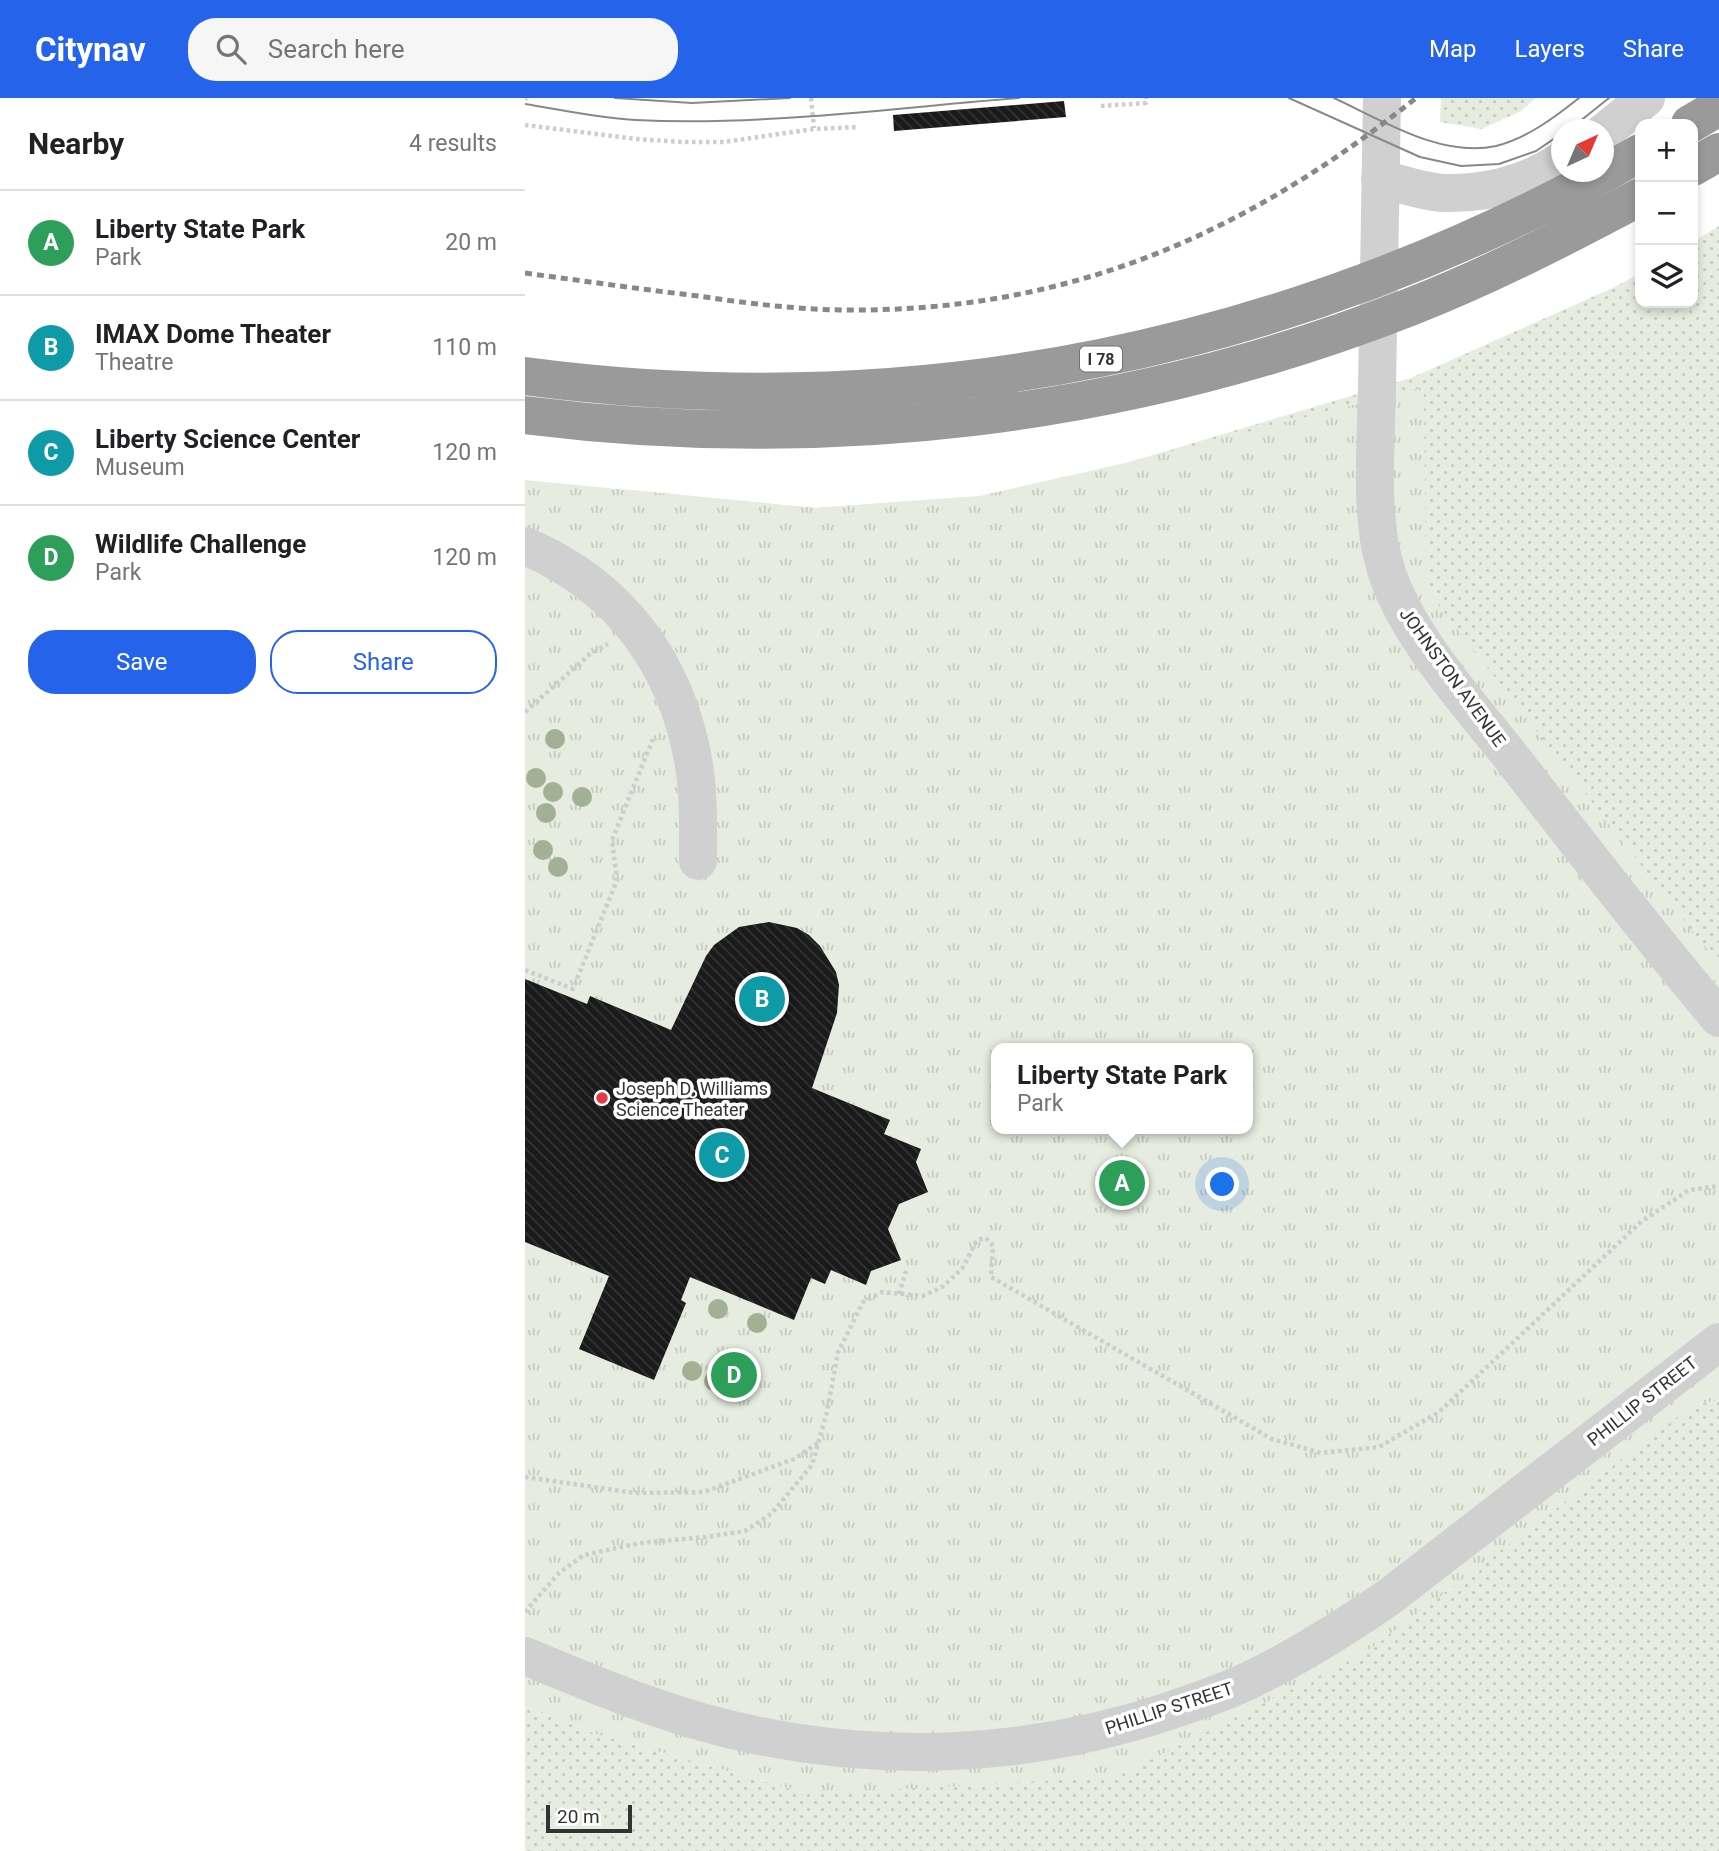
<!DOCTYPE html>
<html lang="en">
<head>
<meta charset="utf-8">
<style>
  :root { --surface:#fff; --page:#f6f6f6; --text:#202124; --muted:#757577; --line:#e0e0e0; --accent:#2563eb }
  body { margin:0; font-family:Roboto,sans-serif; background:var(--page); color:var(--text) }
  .controls { position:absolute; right:21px; top:21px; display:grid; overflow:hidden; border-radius:14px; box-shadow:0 4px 10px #0003 }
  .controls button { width:63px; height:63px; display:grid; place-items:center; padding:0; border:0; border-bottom:2px solid var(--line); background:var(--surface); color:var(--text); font:35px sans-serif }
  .compass { position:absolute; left:1026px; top:21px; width:63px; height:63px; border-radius:50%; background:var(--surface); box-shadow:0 4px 10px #0003; rotate:44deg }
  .scale { position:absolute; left:21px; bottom:18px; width:86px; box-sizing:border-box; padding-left:7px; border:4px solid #333; border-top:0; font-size:19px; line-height:24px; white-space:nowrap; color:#333; -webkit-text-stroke:5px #fff; paint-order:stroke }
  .you { position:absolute; left:698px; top:1087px; width:24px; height:24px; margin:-18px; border:5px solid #fff; border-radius:50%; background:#1a73e8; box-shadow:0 0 0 10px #1a73e833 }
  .badge { display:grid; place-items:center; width:46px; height:46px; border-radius:50%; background:var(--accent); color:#fff; font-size:23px; font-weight:700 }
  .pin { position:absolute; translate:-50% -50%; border:4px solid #fff; box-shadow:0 2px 7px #0006 }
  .popup { position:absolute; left:466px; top:945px; width:262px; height:91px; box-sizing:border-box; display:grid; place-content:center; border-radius:14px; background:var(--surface); filter:drop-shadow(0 2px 5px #0005); font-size:23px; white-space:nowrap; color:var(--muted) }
  .popup b { font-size:26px; color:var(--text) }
  .popup::after { content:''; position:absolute; left:50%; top:100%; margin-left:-14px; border:14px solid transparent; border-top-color:var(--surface) }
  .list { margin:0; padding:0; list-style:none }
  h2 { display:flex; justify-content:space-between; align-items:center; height:91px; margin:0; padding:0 28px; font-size:30px }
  h2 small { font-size:23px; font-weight:400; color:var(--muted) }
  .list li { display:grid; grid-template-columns:46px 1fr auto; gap:21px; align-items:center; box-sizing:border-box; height:105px; padding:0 28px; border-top:2px solid var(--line) }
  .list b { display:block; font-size:26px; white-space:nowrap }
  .list p { margin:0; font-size:23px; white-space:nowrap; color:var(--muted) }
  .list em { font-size:23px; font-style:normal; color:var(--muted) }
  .actions { display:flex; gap:14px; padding:21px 28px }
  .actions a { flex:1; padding:16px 0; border:2px solid var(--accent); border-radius:28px; text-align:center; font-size:24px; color:var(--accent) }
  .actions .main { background:var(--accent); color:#fff }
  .icon { flex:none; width:38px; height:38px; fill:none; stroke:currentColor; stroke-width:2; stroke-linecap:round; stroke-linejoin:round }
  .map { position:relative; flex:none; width:1194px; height:1753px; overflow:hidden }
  header { display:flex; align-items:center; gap:42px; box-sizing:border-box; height:98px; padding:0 35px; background:var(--accent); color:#fff }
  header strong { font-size:33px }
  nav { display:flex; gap:38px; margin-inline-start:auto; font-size:24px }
  .search { width:490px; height:63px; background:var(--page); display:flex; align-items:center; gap:18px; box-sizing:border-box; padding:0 24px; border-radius:28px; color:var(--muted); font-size:26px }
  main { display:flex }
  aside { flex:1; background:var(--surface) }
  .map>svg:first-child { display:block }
  .grass { fill:url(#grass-dots) }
  .park { fill:url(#park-tufts); fill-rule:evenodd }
  .building { fill:url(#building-back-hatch) }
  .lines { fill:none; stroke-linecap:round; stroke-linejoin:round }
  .path { stroke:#cdcdcd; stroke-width:4.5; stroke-dasharray:3.5 3.5; stroke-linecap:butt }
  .minor { stroke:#d0d0d0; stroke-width:38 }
  .highway { stroke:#9a9a9a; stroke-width:38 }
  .tram { stroke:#888; stroke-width:2 }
  .rail { stroke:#888; stroke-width:5; stroke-dasharray:7 5; stroke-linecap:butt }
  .highway-bridge { stroke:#9a9a9a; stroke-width:38 }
  .tree { fill:#a2b095 }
  .poi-dot { fill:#e63946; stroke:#fff; stroke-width:2.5 }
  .labels { text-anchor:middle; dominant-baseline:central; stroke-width:7; stroke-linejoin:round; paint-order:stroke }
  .shield { fill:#fff; stroke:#707070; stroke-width:2 }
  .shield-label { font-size:16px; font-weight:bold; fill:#333 }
  .street-label { font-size:18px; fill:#333; stroke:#fff }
  .poi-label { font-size:18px; fill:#333; stroke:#fff; text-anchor:start }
</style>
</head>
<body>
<header>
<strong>Citynav</strong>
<div class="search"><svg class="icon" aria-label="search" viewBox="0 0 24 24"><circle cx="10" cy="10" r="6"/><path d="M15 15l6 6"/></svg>Search here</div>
<nav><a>Map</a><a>Layers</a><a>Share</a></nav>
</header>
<main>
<aside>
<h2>Nearby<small>4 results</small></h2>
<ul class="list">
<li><span class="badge" style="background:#2e9e5b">A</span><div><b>Liberty State Park</b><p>Park</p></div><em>20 m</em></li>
<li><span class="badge" style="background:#0f9aa8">B</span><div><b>IMAX Dome Theater</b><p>Theatre</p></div><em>110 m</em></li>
<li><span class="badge" style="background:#0f9aa8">C</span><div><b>Liberty Science Center</b><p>Museum</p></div><em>120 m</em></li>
<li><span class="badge" style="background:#2e9e5b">D</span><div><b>Wildlife Challenge</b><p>Park</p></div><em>120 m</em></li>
</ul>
<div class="actions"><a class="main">Save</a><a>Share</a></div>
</aside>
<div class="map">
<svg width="1194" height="1753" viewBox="0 0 1194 1753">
  <defs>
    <pattern id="grass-dots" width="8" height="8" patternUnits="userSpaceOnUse" patternTransform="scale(1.75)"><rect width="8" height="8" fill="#e6ecdf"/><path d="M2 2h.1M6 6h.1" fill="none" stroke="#c6cbc0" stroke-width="1.8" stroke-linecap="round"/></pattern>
    <pattern id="park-tufts" width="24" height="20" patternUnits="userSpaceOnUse" patternTransform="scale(1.75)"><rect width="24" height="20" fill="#e6ecdf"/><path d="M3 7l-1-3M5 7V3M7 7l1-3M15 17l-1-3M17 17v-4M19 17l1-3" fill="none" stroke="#c6cbc0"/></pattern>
    <pattern id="building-back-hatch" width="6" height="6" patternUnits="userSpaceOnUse" patternTransform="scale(1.75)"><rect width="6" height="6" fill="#1a1a1a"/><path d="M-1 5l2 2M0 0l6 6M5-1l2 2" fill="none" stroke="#333"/></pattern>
  </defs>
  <rect width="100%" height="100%" fill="#fff"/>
  <path class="grass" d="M 916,0 L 1011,0 L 996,13 L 957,31 L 915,24 Z
    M 1194,128 L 1194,1013 L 723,1031 L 723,950 L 471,950 L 107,392 L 290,410 L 455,398 L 601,365 L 886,280 L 1092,188 L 1115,175 L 1115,205 L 1168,205 L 1168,144 Z
    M 1194,1302 L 1194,1753 L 0,1753 L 0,1607 L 71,1636 L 284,1696 L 1169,1307 Z"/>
  <path class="park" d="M 899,289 L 901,491 L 1194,867 L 1194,1302 L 1169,1307 L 838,1556 L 591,1679 L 284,1696 L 71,1636 L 0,1607 L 0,382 L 290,410 L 455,398 L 601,365 ZM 471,950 L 723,950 L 723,1031 L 471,1031 Z"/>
  <path class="building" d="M 539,3 L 541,19 L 369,33 L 368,17 Z
    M 244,824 L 272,830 L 284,837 L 295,848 L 311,874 L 314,887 L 312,915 L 287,990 L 365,1022 L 359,1036 L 396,1051 L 391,1064 L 403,1094 L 374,1106 L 363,1131 L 376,1162 L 346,1173 L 341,1187 L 306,1172 L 300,1186 L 286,1180 L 269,1222 L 165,1179 L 156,1202 L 161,1205 L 129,1282 L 54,1251 L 84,1178 L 0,1144 L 0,881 L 62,906 L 65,898 L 146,932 L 181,858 L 189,847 L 214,829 Z"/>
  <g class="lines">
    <path class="path" d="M 286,0 L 289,30
      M 0,2 L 1,0
      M 576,8 L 621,5 L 621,0
      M 0,27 L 111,41 L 157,44 L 199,44 L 289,31 L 334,29
      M 0,614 L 65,556 L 83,546
      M 0,872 L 48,891 L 92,782 L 87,742 L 128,641
      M 374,1196 L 381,1173
      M 0,1379 L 110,1395 L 179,1394 L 269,1361 L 293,1345
      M 0,1514 L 34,1475 L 59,1457 L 115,1445 L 181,1439 L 220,1433 L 246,1416 L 287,1367 L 302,1314 L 313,1254 L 338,1204 L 357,1194 L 398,1198 L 417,1189 L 437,1171 L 452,1142 L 461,1140 L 468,1148 L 466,1179 L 747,1341 L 796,1355 L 854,1349 L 914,1314 L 1117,1123 L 1164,1092 L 1194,1088"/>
    <path class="minor" d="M 857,0 C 855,97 853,194 852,291 C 851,343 845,416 859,465 C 877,532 940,601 983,655 C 1052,744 1121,833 1194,920
      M 1078,35 L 1121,0
      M 855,81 C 875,85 898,94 919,95 C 961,96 1001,86 1036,63
      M 0,448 C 95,488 152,566 169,667 C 174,699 173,731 173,763
      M 0,1558 C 65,1585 131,1613 199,1630 C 348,1667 499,1661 644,1613 C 670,1604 698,1595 723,1583 C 773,1559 819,1530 864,1499 L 1194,1244"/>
    <path class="highway" d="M 1165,26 L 1194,9
      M 1168,69 L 1194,54"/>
    <path class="tram" d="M 90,0 L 167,5 L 265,0
      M 764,0 L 895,59 L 936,68 L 974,66 L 1011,53 L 1036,36
      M 809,0 C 857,22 916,60 971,48 C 1002,40 1029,20 1054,0
      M 0,6 C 37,12 74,20 111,22 C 238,28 367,10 494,0
      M 1044,32 L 1084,0"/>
    <path class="rail" d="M 0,175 C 58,183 115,191 173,198 C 220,205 267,211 315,212 C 540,215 717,139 891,0"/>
    <path class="highway-bridge" d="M 0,278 C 395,330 769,252 1115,55
      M 0,317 C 301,355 602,320 885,209 C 964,178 1040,139 1115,99"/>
  </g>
  <g class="tree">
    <circle cx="30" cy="641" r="10"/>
    <circle cx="11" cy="680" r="10"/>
    <circle cx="28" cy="694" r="10"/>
    <circle cx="57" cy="699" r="10"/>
    <circle cx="21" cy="715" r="10"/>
    <circle cx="18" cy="752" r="10"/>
    <circle cx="33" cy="769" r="10"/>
    <circle cx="193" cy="1211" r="10"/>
    <circle cx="232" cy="1225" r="10"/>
    <circle cx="167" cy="1273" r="10"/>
    <circle cx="189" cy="1283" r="10"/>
    <circle cx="210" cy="1293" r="10"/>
  </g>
  <circle class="poi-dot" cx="77" cy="1000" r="7"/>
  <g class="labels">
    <rect class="shield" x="555" y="248.5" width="42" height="25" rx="5"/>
    <g class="shield-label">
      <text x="576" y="261">I 78</text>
    </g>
    <g class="street-label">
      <text transform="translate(928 579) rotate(54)">JOHNSTON AVENUE</text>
      <text transform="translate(1117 1303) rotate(-38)">PHILLIP STREET</text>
      <text transform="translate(644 1610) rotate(-18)">PHILLIP STREET</text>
    </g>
    <g class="poi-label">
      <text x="91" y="990">Joseph D. Williams<tspan x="91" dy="21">Science Theater</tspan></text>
    </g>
  </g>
</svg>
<div class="controls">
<button>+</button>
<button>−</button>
<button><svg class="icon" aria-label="layers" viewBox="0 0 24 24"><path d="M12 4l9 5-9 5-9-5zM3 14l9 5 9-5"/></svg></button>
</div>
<svg class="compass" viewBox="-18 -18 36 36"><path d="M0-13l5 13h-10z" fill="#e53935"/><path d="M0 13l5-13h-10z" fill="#757577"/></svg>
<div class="scale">20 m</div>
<div class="you"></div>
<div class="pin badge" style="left:597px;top:1085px;background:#2e9e5b">A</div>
<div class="popup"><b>Liberty State Park</b>Park</div>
<div class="pin badge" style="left:237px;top:901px;background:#0f9aa8">B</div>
<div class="pin badge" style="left:197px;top:1057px;background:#0f9aa8">C</div>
<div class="pin badge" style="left:209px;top:1277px;background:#2e9e5b">D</div>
</div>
</main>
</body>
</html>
